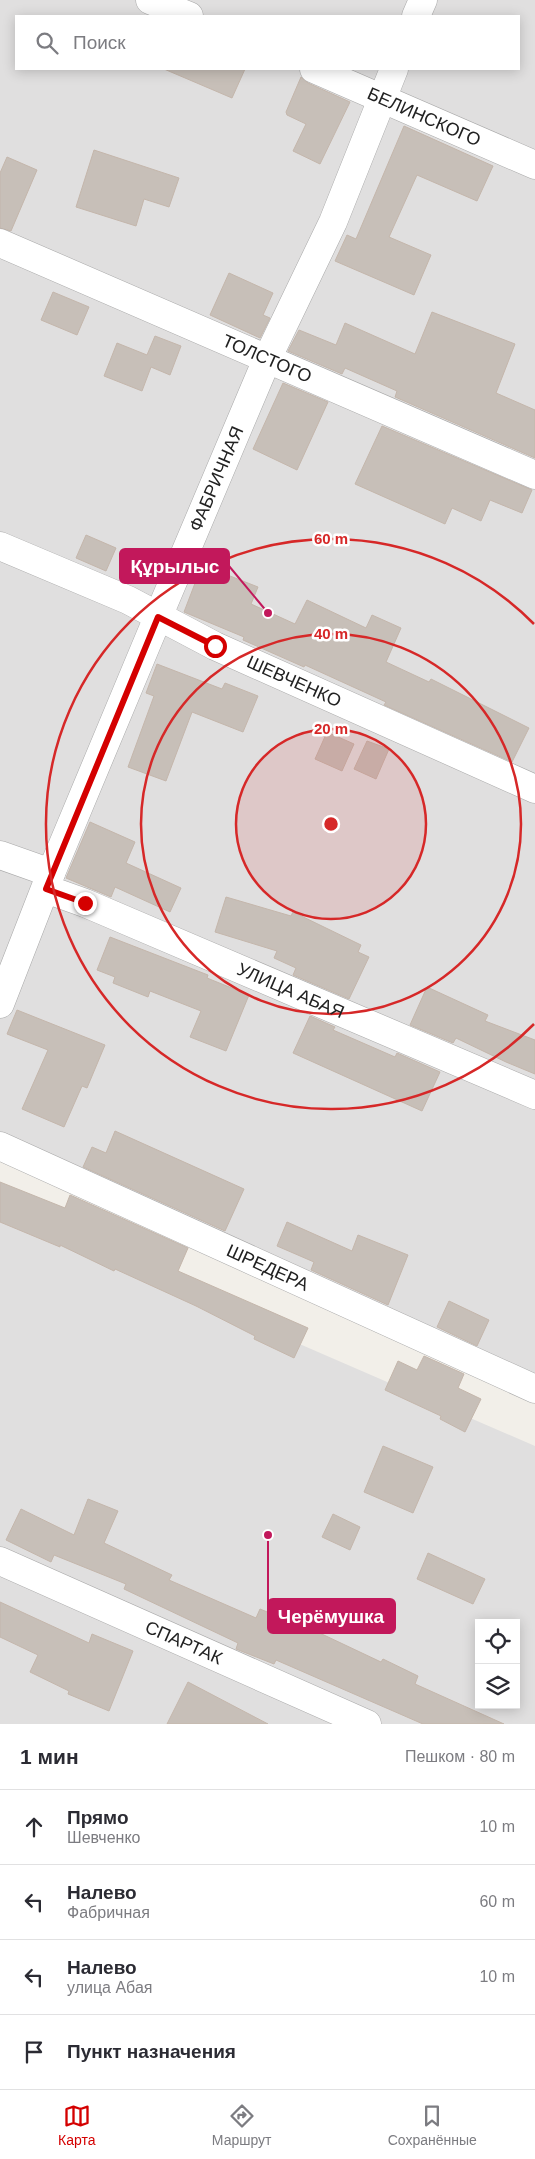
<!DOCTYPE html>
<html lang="ru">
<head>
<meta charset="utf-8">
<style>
  :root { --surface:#fff; --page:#f7f7f7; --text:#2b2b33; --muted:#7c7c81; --line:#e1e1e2; --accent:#d40000 }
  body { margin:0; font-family:Helvetica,sans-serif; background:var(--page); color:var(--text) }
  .controls { position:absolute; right:15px; bottom:15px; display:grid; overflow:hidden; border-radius:0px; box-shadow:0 2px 12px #0003 }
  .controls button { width:45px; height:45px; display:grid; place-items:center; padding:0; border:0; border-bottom:1px solid var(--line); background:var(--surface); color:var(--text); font:25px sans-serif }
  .stop { position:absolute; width:15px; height:15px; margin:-11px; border:4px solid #d40000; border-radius:50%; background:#fff }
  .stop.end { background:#d40000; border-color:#fff; box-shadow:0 1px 5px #0008 }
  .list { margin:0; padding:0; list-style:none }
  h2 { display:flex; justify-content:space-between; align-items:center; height:65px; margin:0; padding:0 20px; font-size:21px }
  h2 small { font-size:16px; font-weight:400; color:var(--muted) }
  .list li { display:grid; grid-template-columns:32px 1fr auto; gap:15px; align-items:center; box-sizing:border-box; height:75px; padding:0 20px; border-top:1px solid var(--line) }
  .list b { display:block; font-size:19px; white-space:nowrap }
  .list p { margin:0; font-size:16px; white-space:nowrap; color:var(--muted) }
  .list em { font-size:16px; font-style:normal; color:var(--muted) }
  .icon { flex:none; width:28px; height:28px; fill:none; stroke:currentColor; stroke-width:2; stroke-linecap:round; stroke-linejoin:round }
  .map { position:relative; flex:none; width:535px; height:1724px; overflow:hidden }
  .search { position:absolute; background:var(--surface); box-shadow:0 2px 12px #0003; left:15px; right:15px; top:15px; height:55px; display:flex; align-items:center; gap:12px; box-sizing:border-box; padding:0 18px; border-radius:0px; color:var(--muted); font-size:19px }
  .sheet { height:365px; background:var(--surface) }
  nav { display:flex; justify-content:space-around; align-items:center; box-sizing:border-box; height:70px; border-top:1px solid var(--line); background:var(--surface); font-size:14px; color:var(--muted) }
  nav a { display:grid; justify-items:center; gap:2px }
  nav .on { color:var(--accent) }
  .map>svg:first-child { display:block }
  .residential { fill:#e0dfdf; fill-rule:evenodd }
  .building { fill:#c7bfb8; stroke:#c4b6ab }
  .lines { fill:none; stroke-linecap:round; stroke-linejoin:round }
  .minor-casing { stroke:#a9a9a9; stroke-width:29 }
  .minor { stroke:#fff; stroke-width:28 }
  .route { stroke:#d40000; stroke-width:6 }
  .ring { fill:none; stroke:#d62828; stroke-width:2.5 }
  .labels { text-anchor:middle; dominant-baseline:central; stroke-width:5; stroke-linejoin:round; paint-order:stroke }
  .street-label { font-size:18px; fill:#222; stroke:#fff }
  .centre { fill:#d62828; stroke:#fff; stroke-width:2.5 }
  .ring-label { font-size:15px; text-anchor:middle; font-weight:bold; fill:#d62828; stroke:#fff; stroke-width:5; stroke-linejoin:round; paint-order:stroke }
  .leader { fill:none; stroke:#c2185b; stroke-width:2 }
  .callout-dot { fill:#c2185b; stroke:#fff; stroke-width:2 }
  .callout { fill:#c2185b; stroke:#c2185b; stroke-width:2 }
  .callout-label { font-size:19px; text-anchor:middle; font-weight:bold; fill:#fff }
</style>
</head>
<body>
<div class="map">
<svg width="535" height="1724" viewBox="0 0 535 1724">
  <rect width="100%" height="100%" fill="#f2efe9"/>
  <path class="residential" d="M 0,0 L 535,0 L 535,1385 L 0,1157 ZM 16,16 L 519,16 L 519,69 L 16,69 Z
    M 0,1214 L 535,1446 L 535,1724 L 0,1724 ZM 479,1623 L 516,1623 L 516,1705 L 479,1705 Z"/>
  <path class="building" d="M 164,69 L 245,69 L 232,98 Z
    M 301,77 L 308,83 L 350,102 L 320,164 L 293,151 L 306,124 L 287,115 L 286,112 Z
    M 404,126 L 493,166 L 477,201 L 417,175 L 389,237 L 431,255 L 414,295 L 335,261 L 347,235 L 356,239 Z
    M 94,150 L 179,178 L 169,207 L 144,199 L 136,226 L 76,207 Z
    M 7,157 L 37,170 L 11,231 L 0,228 L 0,173 Z
    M 229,273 L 273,293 L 263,315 L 270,318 L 260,338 L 210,315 Z
    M 53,292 L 89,307 L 77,335 L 41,320 Z
    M 432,312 L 515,344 L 496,393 L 535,410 L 535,458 L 395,397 L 397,391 L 345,368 L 342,374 L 288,351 L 299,330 L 336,345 L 345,323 L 415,354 Z
    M 155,336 L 181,346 L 170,375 L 151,367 L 142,391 L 104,376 L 117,343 L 147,355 Z
    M 283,383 L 328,402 L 297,470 L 253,449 Z
    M 382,426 L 532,490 L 522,513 L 490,500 L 481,521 L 452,508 L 445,524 L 355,484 Z
    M 86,535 L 116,548 L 106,571 L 76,558 Z
    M 202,565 L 258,587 L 251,604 L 295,624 L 307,600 L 366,628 L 372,615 L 401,628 L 386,662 L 429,682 L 431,679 L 529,728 L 512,762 L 384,705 L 386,702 L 305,665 L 304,667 L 243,640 L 244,637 L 184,612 Z
    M 157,664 L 222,689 L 225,683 L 258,696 L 243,732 L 192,712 L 166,781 L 128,767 L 154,696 L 146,693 Z
    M 327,732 L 354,744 L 342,771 L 315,759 Z
    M 367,741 L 389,749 L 376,779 L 354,769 Z
    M 90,822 L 135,842 L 126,863 L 181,888 L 170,912 L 115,887 L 111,897 L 66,878 Z
    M 226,897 L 291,916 L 293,912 L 361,945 L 358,952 L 369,957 L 349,999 L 293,975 L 296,968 L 274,958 L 277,951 L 215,932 Z
    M 110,937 L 208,975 L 207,978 L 249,995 L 226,1051 L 190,1037 L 201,1011 L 150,991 L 148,997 L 113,983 L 115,977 L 97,970 Z
    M 427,987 L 488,1015 L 485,1021 L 535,1040 L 535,1074 L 506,1062 L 456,1038 L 453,1043 L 410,1025 Z
    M 17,1010 L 105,1045 L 87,1088 L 82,1086 L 64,1127 L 22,1109 L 48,1050 L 7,1034 Z
    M 310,1016 L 335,1027 L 333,1030 L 395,1057 L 397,1053 L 440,1072 L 422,1111 L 293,1053 Z
    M 115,1131 L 244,1189 L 225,1231 L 83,1167 L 92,1147 L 106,1153 Z
    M 0,1182 L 65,1208 L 70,1195 L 188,1248 L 178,1271 L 308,1328 L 294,1358 L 254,1339 L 255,1336 L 196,1306 L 115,1269 L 114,1271 L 60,1245 L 60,1247 L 0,1222 Z
    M 287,1222 L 352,1251 L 358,1235 L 408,1255 L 388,1305 L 311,1270 L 314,1262 L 277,1246 Z
    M 449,1301 L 489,1320 L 477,1346 L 437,1327 Z
    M 424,1356 L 464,1374 L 458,1388 L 481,1399 L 465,1432 L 440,1419 L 441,1416 L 385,1390 L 398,1361 L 417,1370 Z
    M 383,1446 L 433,1467 L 413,1513 L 364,1492 Z
    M 88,1499 L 118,1511 L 104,1543 L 172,1575 L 169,1580 L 256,1618 L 260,1609 L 289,1621 L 290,1619 L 381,1662 L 383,1659 L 418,1676 L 415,1684 L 504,1724 L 423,1724 L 276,1660 L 274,1664 L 236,1649 L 238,1643 L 124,1589 L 126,1584 L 54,1555 L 51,1562 L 6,1540 L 21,1509 L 74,1535 Z
    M 333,1514 L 360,1527 L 350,1550 L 322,1537 Z
    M 428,1553 L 485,1579 L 473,1604 L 417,1579 Z
    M 0,1602 L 89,1643 L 92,1634 L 133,1651 L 109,1711 L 68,1694 L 69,1691 L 30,1672 L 38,1655 L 0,1637 Z
    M 188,1682 L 268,1724 L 167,1724 Z"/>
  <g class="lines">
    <defs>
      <g id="minor">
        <path d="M 150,0 L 189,16"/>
        <path d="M 416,16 L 423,0"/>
        <path id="s1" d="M 314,69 L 535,165"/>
        <path id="s2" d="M 0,243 L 535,475"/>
        <path id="s3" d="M 0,546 L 128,600 L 215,646 L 535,789"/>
        <path d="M 0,855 L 51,873"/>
        <path id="s4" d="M 46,889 L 85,903 L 535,1095"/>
        <path id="s5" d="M 0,1004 L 51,873 L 158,617 L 268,357 L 333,222 L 394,69"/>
        <path id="s6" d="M 0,1146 L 535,1389"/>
        <path id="s7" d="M 0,1561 L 367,1724"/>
      </g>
    </defs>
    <use href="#minor" class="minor-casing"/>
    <use href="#minor" class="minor"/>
  </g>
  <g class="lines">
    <path class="route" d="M 85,903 L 46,889 L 158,617 L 215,646"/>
  </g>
  <circle cx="331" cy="824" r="95" fill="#d62828" fill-opacity=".12"/>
  <g class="ring">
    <circle cx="331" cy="824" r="95"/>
    <circle cx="331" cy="824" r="190"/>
    <path d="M534 1024A285 285 0 1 1 534 624"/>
  </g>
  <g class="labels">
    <g class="street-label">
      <text stroke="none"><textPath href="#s1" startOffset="120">БЕЛИНСКОГО</textPath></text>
      <text stroke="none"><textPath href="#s2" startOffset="291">ТОЛСТОГО</textPath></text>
      <text stroke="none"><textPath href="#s5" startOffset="568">ФАБРИЧНАЯ</textPath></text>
      <text stroke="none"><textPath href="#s3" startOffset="324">ШЕВЧЕНКО</textPath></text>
      <text stroke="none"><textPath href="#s4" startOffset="265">УЛИЦА АБАЯ</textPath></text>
      <text stroke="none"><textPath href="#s6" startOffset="294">ШРЕДЕРА</textPath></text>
      <text stroke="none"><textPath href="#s7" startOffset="201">СПАРТАК</textPath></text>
    </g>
  </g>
  <circle cx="331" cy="824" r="8" class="centre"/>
  <g class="ring-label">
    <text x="331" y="544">60 m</text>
    <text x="331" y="639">40 m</text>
    <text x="331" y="734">20 m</text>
  </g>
  <path class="leader" d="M268 613L229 566M268 1535L268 1616"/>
  <g class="callout-dot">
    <circle cx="268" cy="613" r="5"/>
    <circle cx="268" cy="1535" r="5"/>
  </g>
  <g class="callout">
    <rect x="120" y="549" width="109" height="34" rx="5"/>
    <rect x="268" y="1599" width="127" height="34" rx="5"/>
  </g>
  <g class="callout-label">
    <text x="175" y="573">Құрылыс</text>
    <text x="331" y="1623">Черёмушка</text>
  </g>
</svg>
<div class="controls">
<button><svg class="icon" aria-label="locate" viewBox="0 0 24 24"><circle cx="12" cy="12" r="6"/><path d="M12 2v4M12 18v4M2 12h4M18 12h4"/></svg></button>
<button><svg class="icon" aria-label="layers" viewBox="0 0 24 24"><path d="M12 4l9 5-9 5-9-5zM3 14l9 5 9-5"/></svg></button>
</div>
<div class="stop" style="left:215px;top:646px"></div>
<div class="stop end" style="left:85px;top:903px"></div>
<div class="search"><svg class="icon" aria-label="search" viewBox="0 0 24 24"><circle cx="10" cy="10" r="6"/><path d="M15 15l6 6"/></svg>Поиск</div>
</div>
<section class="sheet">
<h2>1 мин<small>Пешком · 80 m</small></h2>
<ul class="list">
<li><svg class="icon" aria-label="ahead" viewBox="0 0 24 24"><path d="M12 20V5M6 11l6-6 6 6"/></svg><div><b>Прямо</b><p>Шевченко</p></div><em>10 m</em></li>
<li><svg class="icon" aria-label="left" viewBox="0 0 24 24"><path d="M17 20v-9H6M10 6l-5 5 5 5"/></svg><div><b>Налево</b><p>Фабричная</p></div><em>60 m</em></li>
<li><svg class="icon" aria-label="left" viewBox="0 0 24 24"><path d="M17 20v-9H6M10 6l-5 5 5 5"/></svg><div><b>Налево</b><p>улица Абая</p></div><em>10 m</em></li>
<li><svg class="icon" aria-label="arrive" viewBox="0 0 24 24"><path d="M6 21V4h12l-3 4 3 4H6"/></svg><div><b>Пункт назначения</b></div></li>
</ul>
</section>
<nav>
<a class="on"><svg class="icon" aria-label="map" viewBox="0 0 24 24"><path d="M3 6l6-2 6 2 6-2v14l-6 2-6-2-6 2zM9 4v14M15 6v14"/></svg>Карта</a>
<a><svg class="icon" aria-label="directions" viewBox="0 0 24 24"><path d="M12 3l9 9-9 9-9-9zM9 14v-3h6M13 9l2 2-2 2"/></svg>Маршрут</a>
<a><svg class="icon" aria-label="saved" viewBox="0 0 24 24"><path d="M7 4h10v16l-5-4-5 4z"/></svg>Сохранённые</a>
</nav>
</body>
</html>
